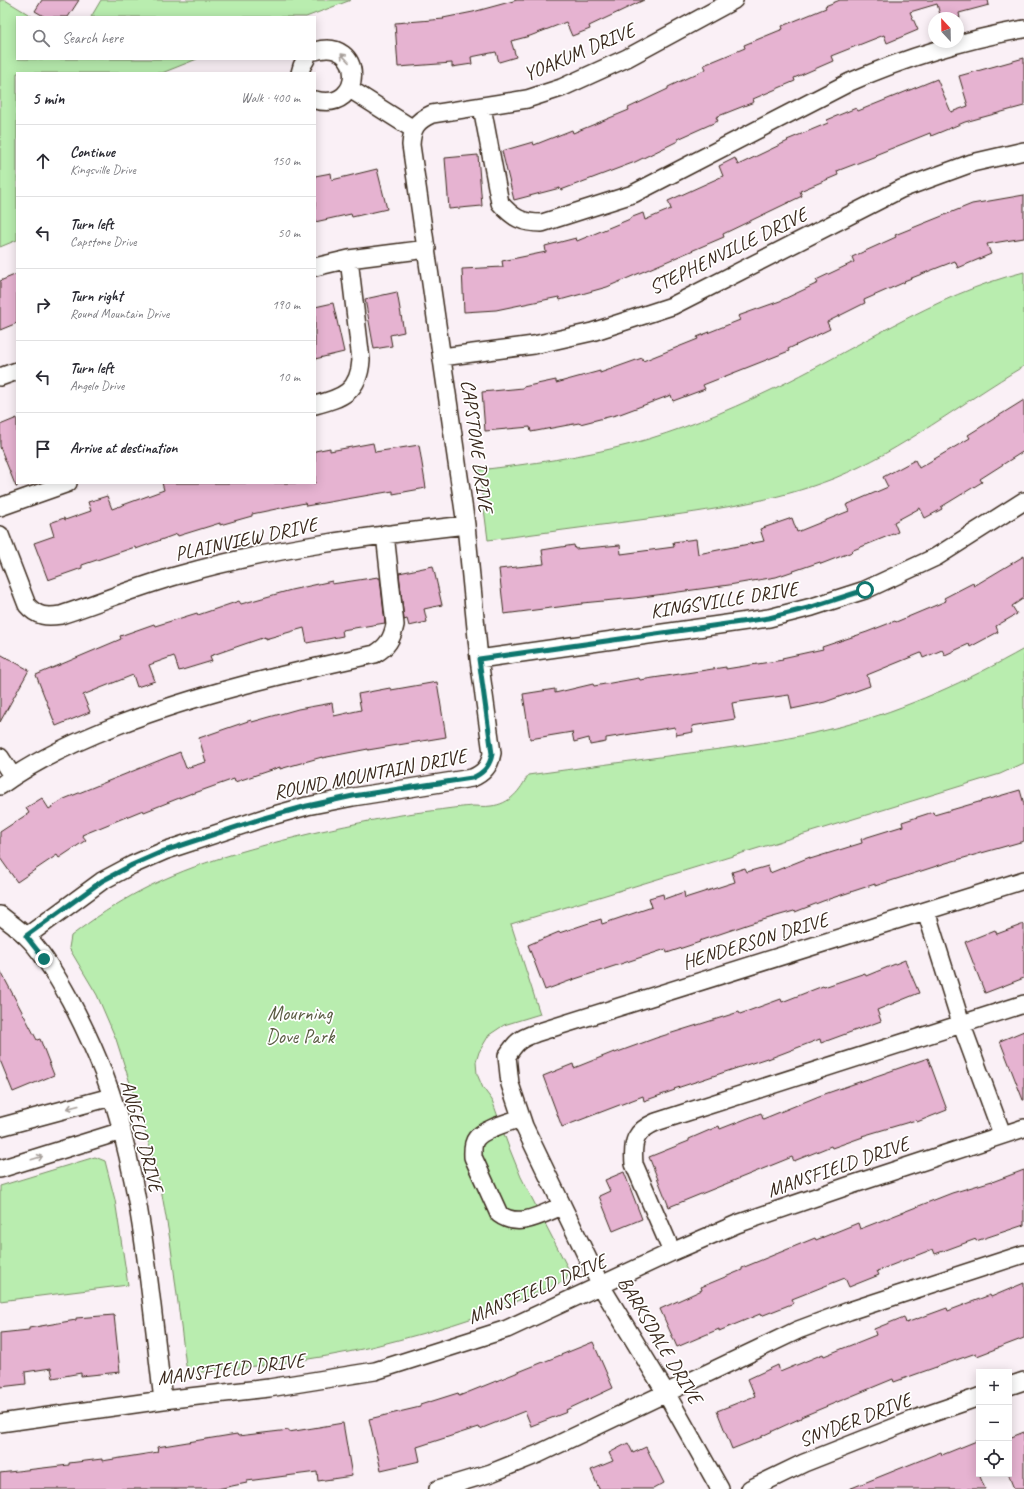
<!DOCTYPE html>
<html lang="en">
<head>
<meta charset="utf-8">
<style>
  :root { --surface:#fff; --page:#f7f7f7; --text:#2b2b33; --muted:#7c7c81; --line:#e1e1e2 }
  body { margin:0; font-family:Caveat,sans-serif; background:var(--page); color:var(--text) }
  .controls { position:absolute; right:12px; bottom:12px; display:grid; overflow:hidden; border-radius:0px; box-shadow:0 2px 10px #0003 }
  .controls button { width:36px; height:36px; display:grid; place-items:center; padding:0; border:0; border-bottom:1px solid var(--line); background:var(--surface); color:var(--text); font:20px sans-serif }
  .compass { position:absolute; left:928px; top:12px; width:36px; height:36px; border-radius:50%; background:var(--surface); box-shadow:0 2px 10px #0003; rotate:338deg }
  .stop { position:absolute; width:12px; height:12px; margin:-9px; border:3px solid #0f766e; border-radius:50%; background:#fff }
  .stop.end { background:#0f766e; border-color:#fff; box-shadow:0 1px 4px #0008 }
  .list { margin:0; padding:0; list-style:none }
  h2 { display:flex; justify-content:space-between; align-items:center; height:52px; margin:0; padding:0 16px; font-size:17px }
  h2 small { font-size:13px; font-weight:400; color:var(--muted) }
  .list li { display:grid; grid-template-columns:26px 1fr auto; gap:12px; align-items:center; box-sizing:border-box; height:72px; padding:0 16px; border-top:1px solid var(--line) }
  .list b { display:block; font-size:15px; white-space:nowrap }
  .list p { margin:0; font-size:13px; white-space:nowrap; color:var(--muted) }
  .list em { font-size:13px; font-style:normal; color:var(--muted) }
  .icon { flex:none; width:22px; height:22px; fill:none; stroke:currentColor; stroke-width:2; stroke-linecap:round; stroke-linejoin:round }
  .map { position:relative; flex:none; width:1024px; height:1489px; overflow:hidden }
  .search { position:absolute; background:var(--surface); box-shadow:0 2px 10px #0003; left:16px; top:16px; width:300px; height:44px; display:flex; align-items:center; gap:10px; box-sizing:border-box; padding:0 14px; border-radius:0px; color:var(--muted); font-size:15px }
  .panel { position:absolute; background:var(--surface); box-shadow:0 2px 10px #0003; left:16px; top:72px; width:300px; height:412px; border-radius:0px }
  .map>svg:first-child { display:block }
  .green { fill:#b9edaf; stroke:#7a8c66 }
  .building { fill:#e6b3d1; stroke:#3b2a1e }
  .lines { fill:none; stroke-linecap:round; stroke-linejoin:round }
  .minor-casing { stroke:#3b2a1e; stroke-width:20 }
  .minor { stroke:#fff; stroke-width:17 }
  .oneway { stroke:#a79f9a }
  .route { stroke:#0f766e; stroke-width:5 }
  .labels { text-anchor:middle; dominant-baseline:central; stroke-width:3.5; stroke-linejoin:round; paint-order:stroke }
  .street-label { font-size:20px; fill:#3b2a1e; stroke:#fff }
  .park-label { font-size:20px; fill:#5a5b42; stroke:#fff }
</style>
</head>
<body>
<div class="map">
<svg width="1024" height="1489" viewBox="0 0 1024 1489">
  <rect width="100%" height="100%" fill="#faf0f6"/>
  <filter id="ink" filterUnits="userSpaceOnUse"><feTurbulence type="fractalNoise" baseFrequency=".025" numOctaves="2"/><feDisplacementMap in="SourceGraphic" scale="8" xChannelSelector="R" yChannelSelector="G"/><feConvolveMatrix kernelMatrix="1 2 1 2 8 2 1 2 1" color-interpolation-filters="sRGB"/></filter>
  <g filter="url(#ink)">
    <path class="green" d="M 0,0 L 5,0 L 33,17 L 17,17 L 17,59 L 197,59 L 162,73 L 17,73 L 17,240 L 0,247 Z
      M 101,0 L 351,0 L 306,17 L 91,17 Z
      M 1024,272 L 1024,366 C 961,403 903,450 835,478 C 774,502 711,510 647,519 C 594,526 541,533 488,540 L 479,470 C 530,464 581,457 631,444 C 679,431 725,412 769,391 C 854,351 932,295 1024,272 Z
      M 1024,649 L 1024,763 L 1000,774 L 511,924 L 540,1014 L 504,1025 L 489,1035 L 479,1052 L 476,1062 L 477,1074 L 483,1088 L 492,1100 L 508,1145 L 521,1177 L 569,1270 L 566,1280 C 537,1293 508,1305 479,1316 C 444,1328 407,1338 371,1347 C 313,1361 253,1366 195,1373 L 186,1366 L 170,1240 L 160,1183 L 143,1124 L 116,1039 L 97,995 L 69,948 L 71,936 C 93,919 117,903 142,890 C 195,862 259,846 317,832 C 355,824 392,815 431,811 C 445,809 459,807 473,806 C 479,806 485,807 491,806 C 510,804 520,791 528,775 C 579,768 630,761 682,754 C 736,747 790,740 843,726 C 906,709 967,681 1024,649 Z
      M 95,1157 L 105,1161 L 115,1200 L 128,1285 L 0,1301 L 0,1186 Z"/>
    <path class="building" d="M 42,0 L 79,0 L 68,17 L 45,17 L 35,11 Z
      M 517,0 L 644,0 L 589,26 L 590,29 L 572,36 L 566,22 L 530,36 L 511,41 L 516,57 L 499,62 L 496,52 L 471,57 L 472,64 L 452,67 L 452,63 L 398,67 L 395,23 L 444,19 L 443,18 L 473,12 Z
      M 840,0 L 988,0 L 989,5 L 959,13 L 960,18 L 941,18 L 937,4 L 910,12 L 918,30 L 887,43 L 884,35 L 831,56 L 833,61 L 794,78 L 795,81 L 753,99 L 754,102 L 716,117 L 718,121 L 678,139 L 678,141 L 635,162 L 561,190 L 560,188 L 514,200 L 502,151 L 533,142 L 534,145 L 572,130 L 573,133 L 629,110 L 628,108 L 668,89 L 668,87 L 706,69 L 704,65 L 745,48 L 744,45 L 783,29 L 782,26 L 826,8 L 825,6 Z
      M 1024,58 L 1024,106 L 965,122 L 931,136 L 930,133 L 875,155 L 876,156 L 837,171 L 838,175 L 800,191 L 802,196 L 723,234 L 724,237 L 607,287 L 560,300 L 559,297 L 496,310 L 464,312 L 462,269 L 503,267 L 502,261 L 546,252 L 545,246 L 576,238 L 577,241 L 630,219 L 630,218 L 643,213 L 645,220 L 671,209 L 668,201 L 723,176 L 719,166 L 735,158 L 738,165 L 788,141 L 787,140 L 828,123 L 827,120 L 856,108 L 858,111 L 937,79 L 951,112 L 968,106 L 959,76 Z
      M 478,155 L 482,206 L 449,209 L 445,158 Z
      M 377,169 L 387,209 L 352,217 L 351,214 L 315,222 L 315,176 L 331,173 L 332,180 Z
      M 1024,195 L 1024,238 L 987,244 L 991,254 L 958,268 L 955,261 L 904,281 L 905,282 L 864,300 L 865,303 L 827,322 L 830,329 L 788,349 L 789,351 L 703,385 L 705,389 L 673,401 L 671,395 L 620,414 L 580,424 L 579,423 L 531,432 L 530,427 L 485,431 L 482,392 L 523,388 L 523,387 L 556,380 L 556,383 L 600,371 L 600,373 L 642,358 L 643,361 L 698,339 L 697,337 L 740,320 L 738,316 L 780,301 L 818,283 L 816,280 L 854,262 L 852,257 L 896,237 L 895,235 L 972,204 Z
      M 17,274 L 17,323 L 0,330 L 0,281 Z
      M 397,292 L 404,332 L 390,335 L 392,346 L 374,349 L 365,299 Z
      M 333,303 L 344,352 L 315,359 L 315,307 Z
      M 1024,400 L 1024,451 L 980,479 L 982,482 L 941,507 L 942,509 L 925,518 L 920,508 L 894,522 L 898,532 L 851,551 L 852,552 L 821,564 L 820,562 L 776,577 L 729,585 L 635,598 L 582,603 L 582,604 L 504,614 L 499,569 L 544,564 L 542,550 L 574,545 L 575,549 L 620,545 L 621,554 L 674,547 L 673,542 L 696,539 L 698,554 L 764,541 L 760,529 L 792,518 L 797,532 L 849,511 L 846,505 L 888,487 L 883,477 L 915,460 L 919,468 L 970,438 L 968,435 Z
      M 17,418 L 17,487 L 16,487 L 0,447 L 0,425 Z
      M 373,443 L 375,452 L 419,445 L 426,488 L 393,494 L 393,491 L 306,506 L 305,503 L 252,514 L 252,516 L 220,525 L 220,523 L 178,536 L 177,534 L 136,549 L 135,547 L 82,565 L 82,568 L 48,580 L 34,543 L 54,536 L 50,523 L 64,518 L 65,520 L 91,511 L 88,502 L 107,496 L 112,509 L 164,490 L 162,483 L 315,483 L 315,451 L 330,448 L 330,451 Z
      M 1024,556 L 1024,598 L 1012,606 L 1017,614 L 996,626 L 998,632 L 970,647 L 969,644 L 945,655 L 942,650 L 923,658 L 921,653 L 867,675 L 870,686 L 825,702 L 792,709 L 789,695 L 732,703 L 735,719 L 692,726 L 693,732 L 676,735 L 675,727 L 606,738 L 606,742 L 590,745 L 589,738 L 574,742 L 572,732 L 530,739 L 523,694 L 555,689 L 555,693 L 593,684 L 594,686 L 639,678 L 640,680 L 726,667 L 726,669 L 783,660 L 782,658 L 823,649 L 822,647 L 867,632 L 895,621 L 896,622 L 946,601 L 944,598 L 973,583 L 974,586 Z
      M 433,566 L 442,605 L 424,609 L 427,622 L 409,626 L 407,619 L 404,620 L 399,573 Z
      M 378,577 L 378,578 L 380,578 L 385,623 L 342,630 L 343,636 L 307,643 L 304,628 L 265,639 L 265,637 L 210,656 L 212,661 L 179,671 L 174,656 L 149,665 L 155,681 L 137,687 L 133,675 L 83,695 L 90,712 L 56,726 L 36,675 L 121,639 L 120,636 L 154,624 L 155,626 L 197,613 L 198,615 L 239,601 L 241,604 L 291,590 L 332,581 L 332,584 Z
      M 0,654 L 29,670 L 0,722 Z
      M 437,682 L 446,737 L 368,750 L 368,749 L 322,758 L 322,757 L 280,769 L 280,767 L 235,782 L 234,779 L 192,794 L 192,793 L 144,812 L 143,810 L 82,835 L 86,840 L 59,858 L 57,855 L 17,882 L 0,858 L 0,832 L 29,813 L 26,808 L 42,798 L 49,809 L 64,799 L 180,752 L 186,768 L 206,762 L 199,738 L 251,720 L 252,722 L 298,709 L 332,703 L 334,716 L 361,710 L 358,694 L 390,688 L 391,690 Z
      M 1020,790 L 1024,804 L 1024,841 L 946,863 L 875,886 L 875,884 L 823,901 L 795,912 L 794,911 L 749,924 L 699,941 L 700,942 L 667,953 L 666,949 L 572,980 L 545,990 L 528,945 L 559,932 L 559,933 L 601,919 L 602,924 L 652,907 L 649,898 L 663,894 L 664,899 L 684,892 L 685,898 L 735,882 L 732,872 L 745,868 L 747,872 L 768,866 L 770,873 L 810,857 L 810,859 L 862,843 L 861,839 L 903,826 L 902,822 L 933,812 L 934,815 Z
      M 1024,924 L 1024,978 L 985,993 L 965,942 L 995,930 L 997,934 Z
      M 905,960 L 919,993 L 877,1010 L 881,1021 L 821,1043 L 820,1039 L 768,1059 L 767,1058 L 674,1089 L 675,1090 L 644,1101 L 643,1096 L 562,1127 L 543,1076 L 573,1064 L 574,1068 L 614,1052 L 615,1053 L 656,1038 L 739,1012 L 740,1014 L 781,999 L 782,1002 L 823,986 L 824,987 L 865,973 L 866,976 Z
      M 0,970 L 37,1040 L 40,1039 L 54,1075 L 13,1092 L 0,1060 Z
      M 1024,1031 L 1024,1100 L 1023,1100 L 1000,1041 Z
      M 928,1058 L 947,1110 L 917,1122 L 916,1120 L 862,1136 L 863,1137 L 832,1148 L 831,1146 L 794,1161 L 792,1157 L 669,1207 L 649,1157 L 689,1141 L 689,1139 L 719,1126 L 720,1129 L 761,1113 L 763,1119 L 819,1096 Z
      M 1024,1170 L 1024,1225 L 976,1241 L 976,1239 L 935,1254 L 933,1249 L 877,1271 L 879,1275 L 849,1287 L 845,1278 L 792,1299 L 794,1303 L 761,1316 L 760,1314 L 719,1331 L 719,1329 L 677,1347 L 660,1309 L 702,1290 L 701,1287 L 742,1270 L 742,1268 L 815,1238 L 816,1240 L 858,1223 L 860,1229 L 952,1193 L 992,1181 L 992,1182 Z
      M 624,1172 L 642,1219 L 613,1231 L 599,1196 L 610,1191 L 605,1180 Z
      M 1024,1283 L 1024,1338 L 977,1356 L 976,1353 L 894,1382 L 893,1379 L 801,1417 L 801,1418 L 762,1436 L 762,1437 L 732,1449 L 717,1411 L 755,1396 L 748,1379 L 778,1365 L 780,1372 L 823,1354 L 824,1356 L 876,1335 L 874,1329 L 904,1317 L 906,1323 L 947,1308 L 948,1311 L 990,1295 L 991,1297 Z
      M 114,1315 L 120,1372 L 81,1376 L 81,1373 L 53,1378 L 51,1368 L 25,1372 L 26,1384 L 0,1387 L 0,1333 L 29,1330 L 29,1328 L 76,1320 L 76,1318 Z
      M 593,1342 L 613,1388 L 566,1410 L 567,1412 L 531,1426 L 525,1411 L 480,1429 L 479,1427 L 417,1447 L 420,1461 L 381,1470 L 369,1419 L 420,1407 L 420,1405 L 458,1393 L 459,1396 Z
      M 343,1423 L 352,1476 L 318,1481 L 317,1472 L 247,1481 L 247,1483 L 217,1489 L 0,1489 L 0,1473 L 69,1465 L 69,1463 L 102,1459 L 102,1461 L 158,1452 L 157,1447 L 237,1434 L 238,1436 L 289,1430 L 289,1432 Z
      M 1024,1432 L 1024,1489 L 1014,1489 L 1009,1476 L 1009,1438 Z
      M 979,1440 L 979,1474 L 985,1489 L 849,1489 L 941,1452 L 942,1455 Z
      M 628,1443 L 633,1453 L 646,1447 L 664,1483 L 653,1489 L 599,1489 L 591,1470 L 613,1461 L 609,1453 Z"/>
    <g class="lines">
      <defs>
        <path id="minor" d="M 315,51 C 364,36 366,113 315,100
          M 300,73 L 302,66 L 306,59
          M 350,89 L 413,129
          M 482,107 L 500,203 C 513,218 522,223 542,223 L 633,194 L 850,82 C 907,57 963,40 1024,29
          M 315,267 L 349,259 L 427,249
          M 442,357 L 534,345 L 592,332 L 672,306 L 901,189 L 972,163 L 1024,151
          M 0,377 L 17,371
          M 315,405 C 342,398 359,392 361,360 L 349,259
          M 0,507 L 68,483
          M 0,535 L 27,605 C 37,617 47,617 61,615 C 101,602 139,586 179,575 C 272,548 370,536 466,525
          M 479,659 L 769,618 L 812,607 L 865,590 L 936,557 L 1024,501
          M 0,757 L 13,777
          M 0,786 C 35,760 77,741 118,725 C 201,693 288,673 375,654 C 387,647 392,639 395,625 L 385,534
          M 926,911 L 961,1023 L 1002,1134
          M 0,915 C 9,922 18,928 26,936 C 42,951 59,980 70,1000 C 91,1040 112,1089 122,1132 C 145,1219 152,1311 163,1400
          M 27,936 L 102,881 L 132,865 L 164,851 L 264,818 L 307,806 L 353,797 L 472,778 C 484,773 490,766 492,753 L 479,659 L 466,525 L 411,145 C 412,128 416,121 432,114 L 527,99 L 561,88 L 627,58 L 734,0
          M 521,1118 C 510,1122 483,1129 476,1139 C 472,1144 473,1152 473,1157 L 499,1214 C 519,1229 542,1214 562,1206
          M 0,1127 L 111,1097
          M 0,1169 L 122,1131
          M 672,1252 L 634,1164 C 632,1141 635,1131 656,1122 L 1024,1004
          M 1009,1386 L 1024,1381
          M 0,1423 L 163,1400 L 269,1388 L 375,1371 L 507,1329 L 672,1252 L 737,1224 L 848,1186 L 1024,1128
          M 438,1489 L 491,1473 L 538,1454 L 798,1330 L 849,1311 L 1024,1254
          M 720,1489 L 666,1393 L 601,1286 L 524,1126 L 510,1084 L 507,1056 C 516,1042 519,1039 536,1033 L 1024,880
          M 750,1489 L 804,1463 L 918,1418 L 979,1397"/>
      </defs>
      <use href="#minor" class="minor-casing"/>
      <use href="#minor" class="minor"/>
    </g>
    <defs><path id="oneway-shaft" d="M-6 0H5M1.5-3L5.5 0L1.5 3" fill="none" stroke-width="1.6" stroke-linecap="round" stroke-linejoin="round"/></defs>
    <g class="oneway">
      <use href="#oneway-shaft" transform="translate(345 58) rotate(-133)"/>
      <use href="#oneway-shaft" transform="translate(73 1107) rotate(165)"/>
      <use href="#oneway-shaft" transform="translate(37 1158) rotate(-17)"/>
    </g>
  </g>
  <g class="lines" filter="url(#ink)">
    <path class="route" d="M 44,959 L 26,936 L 102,881 L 132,865 L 164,851 L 264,818 L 307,806 L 353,796 L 472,778 C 484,773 490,766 492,754 L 479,659 L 769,618 L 812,607 L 865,590"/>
  </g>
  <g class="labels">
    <g class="street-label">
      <text transform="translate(579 52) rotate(-23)">YOAKUM DRIVE</text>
      <text transform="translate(728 251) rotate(-26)">STEPHENVILLE DRIVE</text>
      <text transform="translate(477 446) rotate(82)">CAPSTONE DRIVE</text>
      <text transform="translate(246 539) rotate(-12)">PLAINVIEW DRIVE</text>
      <text transform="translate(724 600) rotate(-9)">KINGSVILLE DRIVE</text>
      <text transform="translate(370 774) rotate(-11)">ROUND MOUNTAIN DRIVE</text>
      <text transform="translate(755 941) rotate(-17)">HENDERSON DRIVE</text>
      <text transform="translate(142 1136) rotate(75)">ANGELO DRIVE</text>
      <text transform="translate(838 1167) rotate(-19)">MANSFIELD DRIVE</text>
      <text transform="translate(537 1289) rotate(-23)">MANSFIELD DRIVE</text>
      <text transform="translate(660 1340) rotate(59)">BARKSDALE DRIVE</text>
      <text transform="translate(231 1369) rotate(-7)">MANSFIELD DRIVE</text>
      <text transform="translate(855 1420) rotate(-21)">SNYDER DRIVE</text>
    </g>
    <g class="park-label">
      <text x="300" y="1013">Mourning<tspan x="300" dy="23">Dove Park</tspan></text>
    </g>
  </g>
</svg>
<div class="controls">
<button>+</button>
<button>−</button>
<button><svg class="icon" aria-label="locate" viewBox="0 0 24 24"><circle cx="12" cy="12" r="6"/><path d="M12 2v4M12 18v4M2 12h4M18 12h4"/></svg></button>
</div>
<svg class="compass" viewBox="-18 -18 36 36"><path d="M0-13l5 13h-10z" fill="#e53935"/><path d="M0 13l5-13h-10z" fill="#7c7c81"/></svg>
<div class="stop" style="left:865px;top:590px"></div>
<div class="stop end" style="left:44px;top:959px"></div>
<div class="search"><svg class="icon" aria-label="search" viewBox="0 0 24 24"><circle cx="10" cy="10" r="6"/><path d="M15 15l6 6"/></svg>Search here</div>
<section class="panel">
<h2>5 min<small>Walk · 400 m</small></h2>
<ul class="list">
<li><svg class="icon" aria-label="ahead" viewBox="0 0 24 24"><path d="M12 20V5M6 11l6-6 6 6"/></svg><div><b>Continue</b><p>Kingsville Drive</p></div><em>150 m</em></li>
<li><svg class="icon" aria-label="left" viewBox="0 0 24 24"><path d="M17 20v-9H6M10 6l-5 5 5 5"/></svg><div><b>Turn left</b><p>Capstone Drive</p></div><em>50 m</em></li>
<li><svg class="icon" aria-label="right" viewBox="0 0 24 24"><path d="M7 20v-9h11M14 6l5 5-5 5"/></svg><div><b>Turn right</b><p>Round Mountain Drive</p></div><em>190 m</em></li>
<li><svg class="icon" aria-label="left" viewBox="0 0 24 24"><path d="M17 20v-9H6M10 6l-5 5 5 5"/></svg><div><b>Turn left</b><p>Angelo Drive</p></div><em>10 m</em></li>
<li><svg class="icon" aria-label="arrive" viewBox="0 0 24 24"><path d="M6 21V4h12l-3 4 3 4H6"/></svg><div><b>Arrive at destination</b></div></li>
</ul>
</section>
</div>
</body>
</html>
